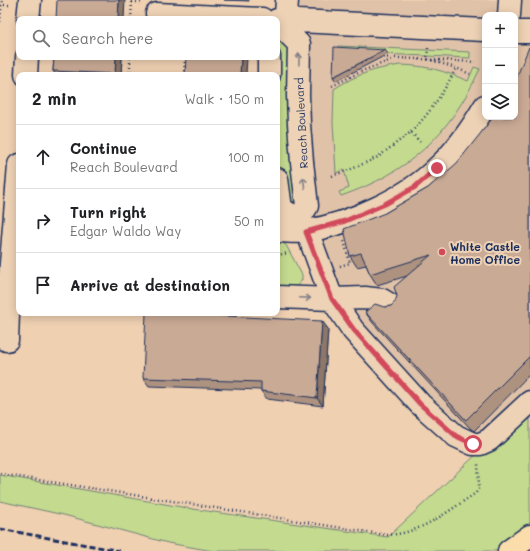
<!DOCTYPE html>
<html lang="en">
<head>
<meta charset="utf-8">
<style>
  :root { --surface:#fff; --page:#f2f2f2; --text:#202124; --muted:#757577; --line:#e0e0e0 }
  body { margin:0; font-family:Mali,sans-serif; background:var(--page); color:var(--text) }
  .controls { position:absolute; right:12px; top:12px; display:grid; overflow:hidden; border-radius:8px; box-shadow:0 2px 10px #0003 }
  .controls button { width:36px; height:36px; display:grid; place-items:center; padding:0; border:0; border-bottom:1px solid var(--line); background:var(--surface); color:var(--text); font:20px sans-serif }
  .stop { position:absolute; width:12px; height:12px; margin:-9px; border:3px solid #d1495b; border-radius:50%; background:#fff }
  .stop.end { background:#d1495b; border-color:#fff; box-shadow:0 1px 4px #0008 }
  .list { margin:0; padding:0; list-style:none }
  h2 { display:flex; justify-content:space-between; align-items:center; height:52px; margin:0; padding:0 16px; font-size:17px }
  h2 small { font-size:13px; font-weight:400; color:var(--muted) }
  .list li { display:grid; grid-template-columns:26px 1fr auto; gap:12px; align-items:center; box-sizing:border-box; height:64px; padding:0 16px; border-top:1px solid var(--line) }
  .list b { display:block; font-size:15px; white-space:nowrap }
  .list p { margin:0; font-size:13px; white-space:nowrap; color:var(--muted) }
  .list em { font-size:13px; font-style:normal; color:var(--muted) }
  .icon { flex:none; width:22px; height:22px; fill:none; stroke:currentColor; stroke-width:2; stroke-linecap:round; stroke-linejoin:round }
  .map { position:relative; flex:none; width:530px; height:551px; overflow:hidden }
  .search { position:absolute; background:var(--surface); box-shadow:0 2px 10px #0003; left:16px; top:16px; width:264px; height:44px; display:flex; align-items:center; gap:10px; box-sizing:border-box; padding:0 14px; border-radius:8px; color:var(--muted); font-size:15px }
  .panel { position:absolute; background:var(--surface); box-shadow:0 2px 10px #0003; left:16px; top:72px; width:264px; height:244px; border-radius:8px }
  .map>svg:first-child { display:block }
  .built { fill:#e0c2a8; fill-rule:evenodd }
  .green { fill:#c4da8f; stroke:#708476 }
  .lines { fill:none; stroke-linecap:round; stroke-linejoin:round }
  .minor-casing { stroke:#1b2f5e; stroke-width:25 }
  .highway-casing { stroke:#1b2f5e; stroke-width:25 }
  .path { stroke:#1b2f5e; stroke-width:2.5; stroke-dasharray:1 3; stroke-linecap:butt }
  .minor { stroke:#eed2b5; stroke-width:22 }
  .highway { stroke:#fbddab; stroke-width:22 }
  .rail { stroke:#1b2f5e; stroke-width:3; stroke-dasharray:6 3; stroke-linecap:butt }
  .wall { fill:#ad9280; stroke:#1b2f5e }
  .shaded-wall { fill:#8d7768; stroke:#1b2f5e }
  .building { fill:#c9aa95; stroke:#1b2f5e }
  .oneway { stroke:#84808a }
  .route { stroke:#d1495b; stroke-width:5 }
  .poi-dot { fill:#d1495b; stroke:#eed2b5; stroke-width:1.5 }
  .labels { text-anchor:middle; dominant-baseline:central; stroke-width:4; stroke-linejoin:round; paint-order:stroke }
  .street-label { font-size:11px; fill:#1b2f5e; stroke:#eed2b5 }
  .poi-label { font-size:11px; font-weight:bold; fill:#1b2f5e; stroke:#eed2b5; text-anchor:start }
</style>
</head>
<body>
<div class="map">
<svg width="530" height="551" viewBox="0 0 530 551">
  <rect width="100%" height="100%" fill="#efd0b1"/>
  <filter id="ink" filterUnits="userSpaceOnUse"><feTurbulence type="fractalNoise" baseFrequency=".025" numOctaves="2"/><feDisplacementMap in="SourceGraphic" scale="8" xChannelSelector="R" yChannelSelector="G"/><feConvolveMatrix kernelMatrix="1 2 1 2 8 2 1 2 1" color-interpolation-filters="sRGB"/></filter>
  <g filter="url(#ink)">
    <path class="built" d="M 287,0 L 530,0 L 530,406 L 474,457 L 420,404 L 353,330 L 309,236 ZM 485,15 L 515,15 L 515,117 L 485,117 Z"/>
    <path class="green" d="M 277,36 L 299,44 L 299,219 L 277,179 Z
      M 338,46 L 470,52 L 470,58 L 337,52 Z
      M 400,65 C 428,66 442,70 468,81 L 474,67 L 480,69 C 449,135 410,172 341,196 L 339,192 L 349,188 L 344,170 L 336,173 L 333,123 L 334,89 C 357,74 374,69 400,65 Z
      M 277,242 L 281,242 L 286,245 L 302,275 L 302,280 L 297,286 L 277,287 Z
      M 530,406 L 530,551 L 213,551 L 168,543 L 64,515 L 0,501 L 0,475 L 193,509 L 388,537 L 511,422 Z"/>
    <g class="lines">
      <defs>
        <path id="minor" d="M 287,0 L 285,30 L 299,44 L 298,95 L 299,124 L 302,162 L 307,206 L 299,219
          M 157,14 L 262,19
          M 509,15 L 510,0
          M 28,19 L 30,0
          M 277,20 L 485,30
          M 515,32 L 530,32
          M 269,57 L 269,75
          M 26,75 L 27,57
          M 277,179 L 281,209 L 299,219 L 309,236 L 332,299 L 353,330 L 420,404 L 456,436 L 473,444 L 480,444 L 489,440 L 530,402
          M 277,231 C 287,231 298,233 307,231 C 349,224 407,198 437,168 C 456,151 472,128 485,106
          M 277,297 L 332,299 L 365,298 L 382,300 L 392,306
          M 7,340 L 9,288 L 19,165"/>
        <path id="highway" d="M 509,551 L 530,536"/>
      </defs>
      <use href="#minor" class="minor-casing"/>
      <use href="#highway" class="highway-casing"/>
      <path class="path" d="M 132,2 L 141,2
        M 0,5 L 10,5
        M 131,19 L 132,2
        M 0,22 L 2,0
        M 428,48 L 427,59 L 456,68 L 470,74
        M 379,57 L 475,62
        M 54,75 L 54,69
        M 130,75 L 130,57
        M 184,75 L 185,57
        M 332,86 L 362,71 L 394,59
        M 411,132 C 430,113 444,92 456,68
        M 332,176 L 354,168 L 378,157 L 411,132 L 420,142
        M 277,255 L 289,253
        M 340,266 L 350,263 L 344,241
        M 0,473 L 7,475 L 387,535 C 421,534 448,511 476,493 L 479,487 L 478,464"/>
      <use href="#minor" class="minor"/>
      <use href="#highway" class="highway"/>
      <path class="rail" d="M 0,529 L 120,551"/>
    </g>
    <path class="wall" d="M 224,0 L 249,0 L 249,1 Z
      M 530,48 L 530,374 L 474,431 L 471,429 L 373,323 L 365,312 L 391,306 L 395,302 L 407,276 L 377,285 L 370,274 L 366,265 L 357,267 L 350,256 L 385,213 L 428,188 L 515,117 Z
      M 385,50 L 388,54 L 336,81 L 333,77 Z
      M 54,57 L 122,57 L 121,75 L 56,75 L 53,71 Z
      M 322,321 L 328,329 L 323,406 L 267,399 L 261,391 L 261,390 L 149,386 L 143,378 Z"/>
    <path class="shaded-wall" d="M 119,0 L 125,0 L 124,19 L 118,19 Z
      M 116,57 L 122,57 L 121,75 L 115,74 Z
      M 241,57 L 247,57 L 246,75 L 240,75 Z
      M 322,321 L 328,329 L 323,406 L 317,398 Z"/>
    <path class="building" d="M 57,0 L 119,0 L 118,19 L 56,19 Z
      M 334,47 L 385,50 L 333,77 Z
      M 529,47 L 530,48 L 530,356 L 466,420 L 464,418 L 365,312 L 375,304 L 384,307 L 391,306 L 395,302 L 397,296 L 394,287 L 431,255 L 370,274 L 361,253 L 350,256 L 344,229 L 385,213 L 428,188 L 457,163 L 484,129 L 493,117 L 515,117 L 515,81 Z
      M 54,57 L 116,57 L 115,74 L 53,71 Z
      M 186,57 L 241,57 L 240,75 L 185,75 Z
      M 146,313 L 167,313 L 322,321 L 317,398 L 261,391 L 261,382 L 143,378 Z"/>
    <defs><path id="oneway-shaft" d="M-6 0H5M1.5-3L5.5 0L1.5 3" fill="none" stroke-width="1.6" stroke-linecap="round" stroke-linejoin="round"/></defs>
    <g class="oneway">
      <use href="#oneway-shaft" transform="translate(299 59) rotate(-89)"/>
      <use href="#oneway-shaft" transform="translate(304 183) rotate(-98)"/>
      <use href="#oneway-shaft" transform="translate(305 298) rotate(2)"/>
    </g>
  </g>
  <g class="lines" filter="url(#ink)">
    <path class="route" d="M 437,168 L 415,187 L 385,204 L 345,221 L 306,232 L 332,299 L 354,330 L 420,404 L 456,436 L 473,444"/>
  </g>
  <circle class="poi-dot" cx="442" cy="252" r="4"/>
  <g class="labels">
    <g class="street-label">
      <text transform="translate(301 123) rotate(-93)">Reach Boulevard</text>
    </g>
    <g class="poi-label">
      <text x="450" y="246">White Castle<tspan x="450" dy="13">Home Office</tspan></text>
    </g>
  </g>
</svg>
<div class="controls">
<button>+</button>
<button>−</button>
<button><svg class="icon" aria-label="layers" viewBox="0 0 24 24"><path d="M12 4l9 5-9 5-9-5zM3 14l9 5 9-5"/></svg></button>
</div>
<div class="stop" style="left:473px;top:444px"></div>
<div class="stop end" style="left:437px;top:168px"></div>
<div class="search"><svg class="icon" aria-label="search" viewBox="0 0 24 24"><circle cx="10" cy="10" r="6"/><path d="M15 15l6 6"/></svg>Search here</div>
<section class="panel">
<h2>2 min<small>Walk · 150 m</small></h2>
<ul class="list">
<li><svg class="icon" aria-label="ahead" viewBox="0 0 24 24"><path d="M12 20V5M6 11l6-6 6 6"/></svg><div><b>Continue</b><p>Reach Boulevard</p></div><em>100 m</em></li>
<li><svg class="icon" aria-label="right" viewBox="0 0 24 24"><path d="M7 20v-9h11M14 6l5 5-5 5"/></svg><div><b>Turn right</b><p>Edgar Waldo Way</p></div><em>50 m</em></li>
<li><svg class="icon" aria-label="arrive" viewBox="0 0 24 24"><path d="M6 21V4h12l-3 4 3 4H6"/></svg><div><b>Arrive at destination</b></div></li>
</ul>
</section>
</div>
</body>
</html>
